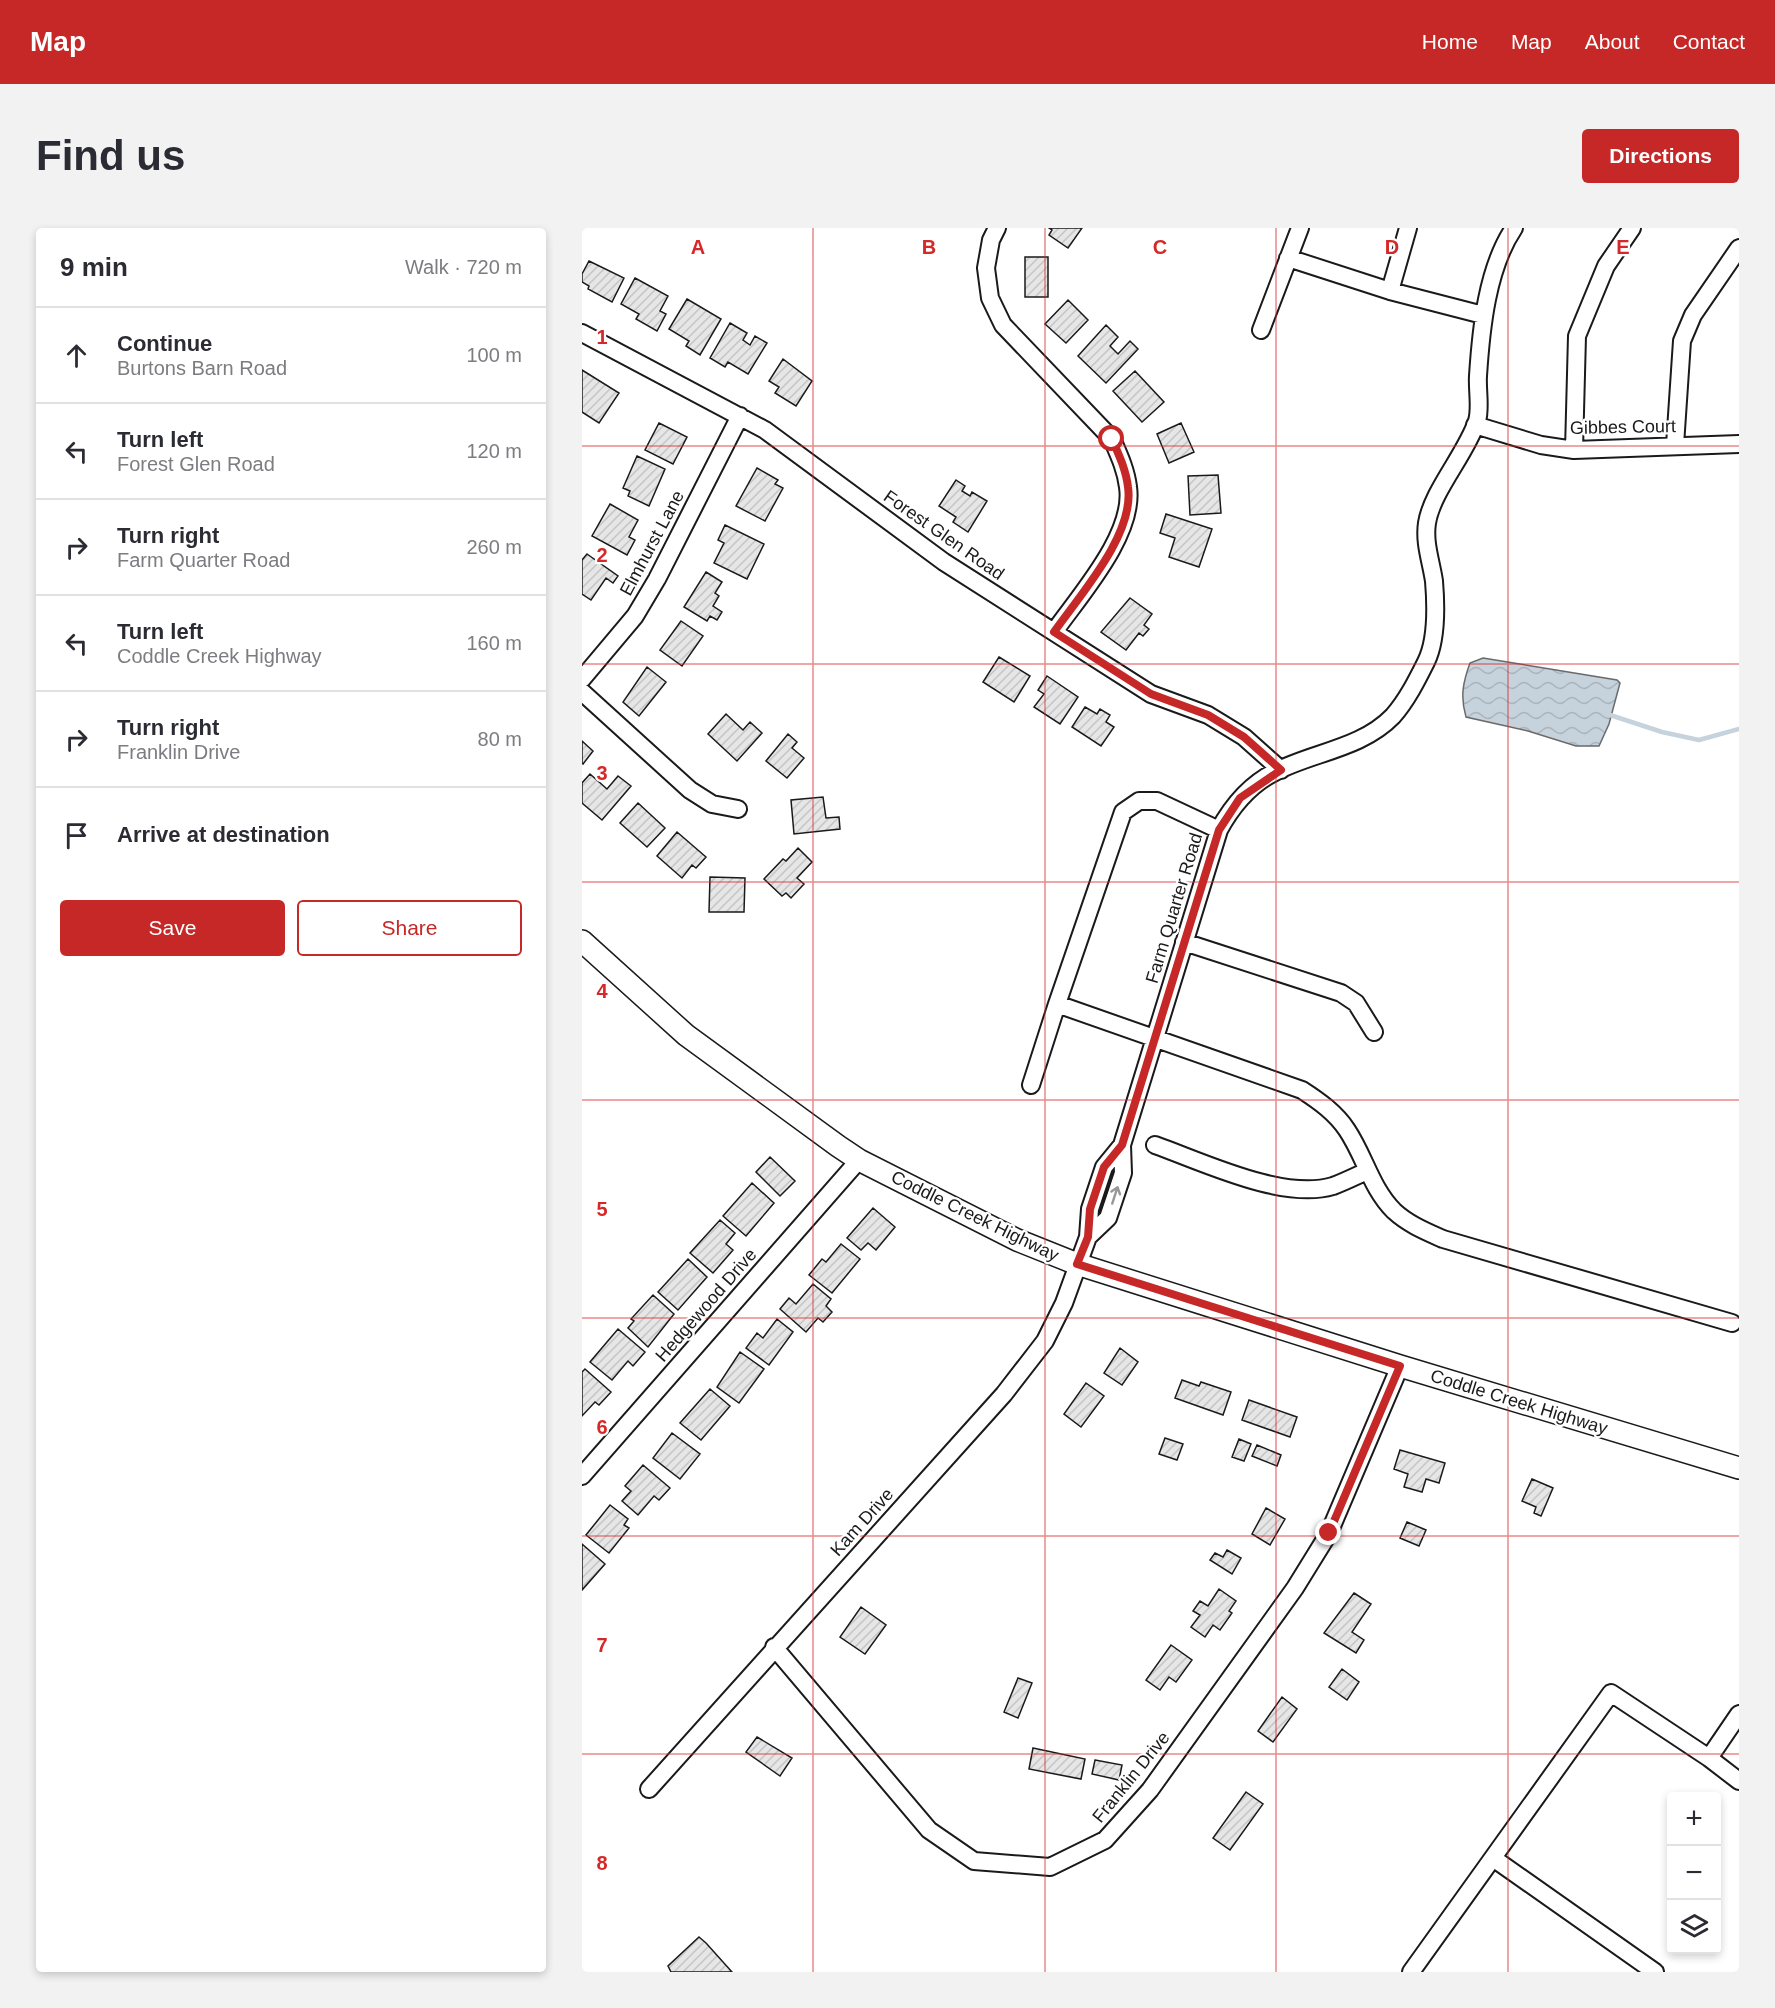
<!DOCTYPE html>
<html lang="en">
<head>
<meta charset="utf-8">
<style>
  :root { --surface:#fff; --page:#f2f2f3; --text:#2b2b33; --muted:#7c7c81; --line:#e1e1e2; --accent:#c62828 }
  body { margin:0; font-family:Helvetica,sans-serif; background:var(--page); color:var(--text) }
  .controls { position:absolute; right:18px; bottom:18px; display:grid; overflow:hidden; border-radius:6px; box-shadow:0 3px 9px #0003 }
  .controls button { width:54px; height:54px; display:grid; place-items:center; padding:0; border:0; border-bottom:2px solid var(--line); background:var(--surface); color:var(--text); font:30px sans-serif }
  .stop { position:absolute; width:18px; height:18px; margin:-14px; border:4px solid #c62828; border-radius:50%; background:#fff }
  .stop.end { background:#c62828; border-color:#fff; box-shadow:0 2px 6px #0008 }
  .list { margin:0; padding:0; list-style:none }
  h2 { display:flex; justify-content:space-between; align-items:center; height:78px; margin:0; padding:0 24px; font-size:26px }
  h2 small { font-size:20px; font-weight:400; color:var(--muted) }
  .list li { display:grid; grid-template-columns:39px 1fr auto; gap:18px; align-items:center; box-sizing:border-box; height:96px; padding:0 24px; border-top:2px solid var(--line) }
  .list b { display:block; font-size:22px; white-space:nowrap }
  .list p { margin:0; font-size:20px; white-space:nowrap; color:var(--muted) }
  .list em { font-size:20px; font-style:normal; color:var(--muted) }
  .actions { display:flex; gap:12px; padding:18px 24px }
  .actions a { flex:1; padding:14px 0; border:2px solid var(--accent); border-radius:6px; text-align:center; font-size:21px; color:var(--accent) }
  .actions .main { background:var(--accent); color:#fff }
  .icon { flex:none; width:33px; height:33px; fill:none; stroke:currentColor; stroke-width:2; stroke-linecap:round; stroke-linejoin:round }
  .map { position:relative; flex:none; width:1157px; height:1744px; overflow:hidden; border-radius:6px }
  header { display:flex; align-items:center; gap:36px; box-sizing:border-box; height:84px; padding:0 30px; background:var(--accent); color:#fff }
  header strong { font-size:28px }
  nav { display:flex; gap:33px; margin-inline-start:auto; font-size:21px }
  .intro { display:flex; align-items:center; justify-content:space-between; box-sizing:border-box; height:144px; padding:0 36px }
  h1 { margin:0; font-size:42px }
  .button { padding:15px 27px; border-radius:6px; background:var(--accent); color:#fff; font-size:21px; font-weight:700 }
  main { display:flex; gap:36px; padding:0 36px }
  aside { flex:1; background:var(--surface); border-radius:6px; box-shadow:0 3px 9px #0003 }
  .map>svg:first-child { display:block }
  .water { fill:url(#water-waves); stroke:#6a6a6a; stroke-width:1.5 }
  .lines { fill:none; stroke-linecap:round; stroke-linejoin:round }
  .stream { stroke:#c6d2dc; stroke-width:4.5 }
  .building { fill:url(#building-hatch); stroke:#1a1a1a; stroke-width:1.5 }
  .minor-casing { stroke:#1a1a1a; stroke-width:20 }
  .major-casing { stroke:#1a1a1a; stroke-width:24 }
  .minor { stroke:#fff; stroke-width:16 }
  .major { stroke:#fff; stroke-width:21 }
  .oneway { stroke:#989898 }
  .route { stroke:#c62828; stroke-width:8 }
  .grid { fill:none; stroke:#d62828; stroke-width:1.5; stroke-opacity:0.55 }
  .labels { text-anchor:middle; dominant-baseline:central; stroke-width:4.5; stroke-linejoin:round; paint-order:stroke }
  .street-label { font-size:18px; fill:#1a1a1a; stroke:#fff }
  .grid-label { font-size:20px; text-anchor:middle; font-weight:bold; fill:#d62828; stroke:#fff; stroke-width:4.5; stroke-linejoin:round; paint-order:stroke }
</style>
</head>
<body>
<header>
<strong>Map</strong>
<nav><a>Home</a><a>Map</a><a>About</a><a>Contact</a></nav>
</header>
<div class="intro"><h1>Find us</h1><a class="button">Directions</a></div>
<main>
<aside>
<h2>9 min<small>Walk · 720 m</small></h2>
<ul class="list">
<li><svg class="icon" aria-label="ahead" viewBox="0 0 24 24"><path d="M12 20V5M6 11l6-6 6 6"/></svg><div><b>Continue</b><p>Burtons Barn Road</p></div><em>100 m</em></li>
<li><svg class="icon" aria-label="left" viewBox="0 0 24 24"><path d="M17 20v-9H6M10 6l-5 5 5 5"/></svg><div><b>Turn left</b><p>Forest Glen Road</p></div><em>120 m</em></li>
<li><svg class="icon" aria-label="right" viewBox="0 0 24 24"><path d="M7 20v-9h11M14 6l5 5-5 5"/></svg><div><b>Turn right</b><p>Farm Quarter Road</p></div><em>260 m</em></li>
<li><svg class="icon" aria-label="left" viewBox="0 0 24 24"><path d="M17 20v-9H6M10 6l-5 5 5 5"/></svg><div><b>Turn left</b><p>Coddle Creek Highway</p></div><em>160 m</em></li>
<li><svg class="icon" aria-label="right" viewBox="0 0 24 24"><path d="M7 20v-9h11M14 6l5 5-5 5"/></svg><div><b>Turn right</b><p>Franklin Drive</p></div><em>80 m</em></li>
<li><svg class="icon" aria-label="arrive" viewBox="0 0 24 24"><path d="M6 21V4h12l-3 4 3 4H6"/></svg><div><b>Arrive at destination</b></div></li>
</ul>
<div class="actions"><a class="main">Save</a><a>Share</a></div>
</aside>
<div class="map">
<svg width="1157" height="1744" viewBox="0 0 1157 1744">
  <defs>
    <pattern id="water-waves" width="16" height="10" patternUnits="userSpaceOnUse" patternTransform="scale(1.5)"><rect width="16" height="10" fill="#c6d2dc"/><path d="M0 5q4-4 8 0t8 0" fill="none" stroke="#aab4bc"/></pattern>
    <pattern id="building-hatch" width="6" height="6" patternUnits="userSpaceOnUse" patternTransform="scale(1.5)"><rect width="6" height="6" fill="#e6e6e6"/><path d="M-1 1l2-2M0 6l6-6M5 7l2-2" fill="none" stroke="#c5c5c5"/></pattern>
  </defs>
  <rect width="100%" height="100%" fill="#fff"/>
  <path class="water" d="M 901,430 L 1035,452 L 1038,455 L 1027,496 L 1017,518 L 994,518 L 946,503 L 884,489 C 878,469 881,454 888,435 Z"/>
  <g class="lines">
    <path class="stream" d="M 1025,486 L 1080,504 L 1117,512 L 1157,501"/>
  </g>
  <path class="building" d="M 467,0 L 500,0 L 486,20 L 467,7 L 470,2 Z
    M 443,29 L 466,29 L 466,69 L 443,69 Z
    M 7,33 L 42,50 L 30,74 L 6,61 L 7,58 L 0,54 L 0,46 Z
    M 53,50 L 86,68 L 78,83 L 84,86 L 75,103 L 54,91 L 57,86 L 39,76 Z
    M 105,71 L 139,91 L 118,127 L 104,118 L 107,113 L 87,101 Z
    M 486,72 L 506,92 L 484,115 L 463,96 Z
    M 148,95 L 165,105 L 161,112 L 168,117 L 173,108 L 185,115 L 166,146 L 146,134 L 143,139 L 128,130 Z
    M 524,97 L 536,109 L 528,118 L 536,126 L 548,113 L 556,121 L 524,155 L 496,128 Z
    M 201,131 L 230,153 L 214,178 L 193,165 L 197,159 L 187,153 Z
    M 0,142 L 37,165 L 17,195 L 0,184 Z
    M 553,143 L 582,174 L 560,194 L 531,163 Z
    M 77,195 L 105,209 L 91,236 L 63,222 Z
    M 599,195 L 612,224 L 587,235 L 575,206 Z
    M 55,228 L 83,241 L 67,278 L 46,268 L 48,263 L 41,260 Z
    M 175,240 L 196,252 L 193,256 L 201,260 L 183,293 L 154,278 Z
    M 636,247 L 639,285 L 608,287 L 606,248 Z
    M 374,252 L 383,258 L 380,263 L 388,268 L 390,264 L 405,273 L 386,304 L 371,294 L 374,289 L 357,278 Z
    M 28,276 L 56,292 L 47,309 L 53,312 L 45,327 L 10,308 Z
    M 584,286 L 630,301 L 617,339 L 587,329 L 593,310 L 578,305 Z
    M 143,297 L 182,316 L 165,351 L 132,335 L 142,315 L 136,312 Z
    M 5,326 L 36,348 L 31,355 L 24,350 L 9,372 L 0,366 L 0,332 Z
    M 124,344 L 140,354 L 133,365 L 137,368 L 131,378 L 140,384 L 135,392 L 128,388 L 125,393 L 102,379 Z
    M 548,370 L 570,386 L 562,397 L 567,401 L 561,408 L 557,405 L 544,422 L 519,404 Z
    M 99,393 L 121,408 L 100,438 L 78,422 Z
    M 417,429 L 448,448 L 432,474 L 401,454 Z
    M 65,439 L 84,454 L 57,488 L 41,474 Z
    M 465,448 L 496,469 L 478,496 L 452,479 L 462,466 L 456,462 Z
    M 503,479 L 515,486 L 518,481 L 528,487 L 524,494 L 532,499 L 519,518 L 490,499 Z
    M 144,486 L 161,502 L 168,494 L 180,505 L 155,533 L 126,506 Z
    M 206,506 L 215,514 L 210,520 L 222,530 L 205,550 L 184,533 Z
    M 0,513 L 11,523 L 1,536 L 0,535 Z
    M 8,546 L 25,561 L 36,548 L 49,558 L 20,592 L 0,575 L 0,555 Z
    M 241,569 L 244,590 L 257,589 L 258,601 L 212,606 L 209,572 Z
    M 56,575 L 83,600 L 65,619 L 38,595 Z
    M 95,604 L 124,629 L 114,640 L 110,637 L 100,650 L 75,628 Z
    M 216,620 L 230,634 L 215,650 L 222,656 L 209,670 L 204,665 L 200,668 L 182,651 L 201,631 L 204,633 Z
    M 128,649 L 163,650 L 162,684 L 127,684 Z
    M 188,929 L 213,953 L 198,968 L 174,944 Z
    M 170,955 L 192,975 L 164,1008 L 141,988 Z
    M 291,980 L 313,999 L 294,1022 L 286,1015 L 279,1022 L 265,1010 Z
    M 138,992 L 153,1005 L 144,1016 L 151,1022 L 131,1045 L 108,1025 Z
    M 259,1016 L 278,1031 L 250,1065 L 227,1047 L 240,1031 L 244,1034 Z
    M 106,1031 L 125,1049 L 96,1082 L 76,1064 Z
    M 231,1056 L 249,1071 L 244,1078 L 250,1084 L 241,1094 L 236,1090 L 224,1104 L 198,1081 L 207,1070 L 214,1076 Z
    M 71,1067 L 92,1086 L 66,1119 L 46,1100 L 52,1093 L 49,1091 Z
    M 195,1091 L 211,1104 L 187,1137 L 164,1120 L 175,1105 L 181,1110 Z
    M 36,1101 L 63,1124 L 51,1138 L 46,1133 L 30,1152 L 8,1134 Z
    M 538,1120 L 556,1134 L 540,1157 L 522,1145 Z
    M 158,1124 L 182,1141 L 157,1175 L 135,1159 Z
    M 3,1141 L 29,1164 L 17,1177 L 13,1174 L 0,1188 L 0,1144 Z
    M 600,1152 L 617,1158 L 619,1154 L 649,1164 L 641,1187 L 593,1170 Z
    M 504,1155 L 522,1168 L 499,1199 L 482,1186 Z
    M 128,1161 L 148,1178 L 119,1212 L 98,1195 Z
    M 667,1172 L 715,1189 L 708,1209 L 660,1192 Z
    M 90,1205 L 118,1226 L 98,1251 L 71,1230 Z
    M 583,1210 L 601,1216 L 595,1232 L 577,1226 Z
    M 657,1211 L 669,1216 L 662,1233 L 650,1229 Z
    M 675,1217 L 699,1227 L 695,1238 L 670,1228 Z
    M 818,1222 L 863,1235 L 857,1255 L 844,1251 L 840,1264 L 822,1259 L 826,1246 L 812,1241 Z
    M 61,1237 L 88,1260 L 77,1272 L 72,1268 L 56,1287 L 40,1273 L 49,1263 L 43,1258 Z
    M 950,1251 L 971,1260 L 959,1288 L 952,1285 L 954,1279 L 940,1273 Z
    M 28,1277 L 46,1291 L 42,1297 L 47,1300 L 27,1325 L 4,1307 Z
    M 684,1280 L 703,1291 L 688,1317 L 670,1306 Z
    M 825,1294 L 844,1302 L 837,1318 L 818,1310 Z
    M 0,1316 L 23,1336 L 0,1362 Z
    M 645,1322 L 659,1330 L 650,1346 L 628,1332 L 633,1325 L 641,1329 Z
    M 637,1361 L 654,1373 L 647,1383 L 650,1385 L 638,1402 L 631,1397 L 623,1409 L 609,1399 L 618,1387 L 611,1383 L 618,1373 L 626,1378 Z
    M 772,1365 L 789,1376 L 770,1404 L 782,1412 L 774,1425 L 742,1405 Z
    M 279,1379 L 304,1397 L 283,1426 L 258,1409 Z
    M 589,1417 L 610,1432 L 594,1454 L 587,1449 L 578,1462 L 564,1452 Z
    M 760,1441 L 777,1454 L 765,1472 L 747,1459 Z
    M 436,1450 L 450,1455 L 436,1490 L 422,1484 Z
    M 700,1469 L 715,1481 L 691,1514 L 676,1503 Z
    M 175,1509 L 210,1530 L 198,1548 L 164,1524 Z
    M 451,1520 L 503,1531 L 499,1551 L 447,1541 Z
    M 513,1532 L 540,1537 L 537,1552 L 510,1546 Z
    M 664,1564 L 681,1576 L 648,1622 L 631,1610 Z
    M 117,1709 L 124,1715 L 150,1744 L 89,1744 L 86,1738 Z"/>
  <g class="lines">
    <defs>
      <path id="minor" d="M 415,0 L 409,12 L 404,40 L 408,70 L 421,97 L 530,211 C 537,227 544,242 546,259 C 553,306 498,367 472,404
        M 706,30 L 808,63 L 901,87
        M 808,63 L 826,0
        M 679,102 L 718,0
        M 0,105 L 183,202 L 362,334 L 569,466 L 626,487 L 662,509 L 699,542
        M 893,197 L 959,217 L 992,222 L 1157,216
        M 1093,217 L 1100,113 L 1111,87 L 1157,20
        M 992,222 L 995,108 L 1024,38 L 1050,0
        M 0,451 L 53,388 L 75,351 L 158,188
        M 0,464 L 108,562 L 130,576 L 156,581
        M 637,602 L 575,573 L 557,573 L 541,584 L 475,776 L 720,862 C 737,873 754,885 765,902 C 783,929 789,960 812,983 C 826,996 843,1003 861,1011 L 1150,1095
        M 602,714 L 759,765 L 774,775 L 792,804
        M 449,857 L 475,776
        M 573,917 C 621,934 701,973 751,958 C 762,954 774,948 785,943
        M 506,1009 L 526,990 L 541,945 L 540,917 L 637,602 C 650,578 669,556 693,544 C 731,524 779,521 811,488 C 825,472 835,452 844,434 C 855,412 854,377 852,353 C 849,333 842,315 845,295 C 850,263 884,226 895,193 C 899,180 895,162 896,148 C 899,101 905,40 932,0
        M 0,1248 L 277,932
        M 192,1419 L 347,1602 L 392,1633 L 468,1639 L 523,1612 L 568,1562 L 713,1360 L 747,1305 L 818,1138
        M 1157,1486 L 1127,1530 L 1157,1553
        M 67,1561 L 422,1166 L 463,1113 L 482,1075 L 506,1009 L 508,981 L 522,939 L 540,917
        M 911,1630 L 1073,1744
        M 829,1744 L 1029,1465 L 1127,1530"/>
      <path id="major" d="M 0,713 L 104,807 L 256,918 L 277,932 L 435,1012 L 495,1036 L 818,1138 L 1157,1240"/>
    </defs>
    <use href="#minor" class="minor-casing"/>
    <use href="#major" class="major-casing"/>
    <use href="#minor" class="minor"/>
    <use href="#major" class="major"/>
  </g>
  <defs><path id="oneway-shaft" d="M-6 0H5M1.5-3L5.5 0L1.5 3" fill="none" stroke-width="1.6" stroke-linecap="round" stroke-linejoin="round" transform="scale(1.5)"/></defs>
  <use class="oneway" href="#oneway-shaft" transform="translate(533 967) rotate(-72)"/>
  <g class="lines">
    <path class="route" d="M 530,211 C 537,227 544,242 546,259 C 553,306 498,367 472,404 L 569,466 L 626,487 L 662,509 L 699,542 L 658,570 L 637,602 L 540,917 L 522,939 L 508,981 L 506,1009 L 495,1036 L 818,1138 L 747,1305"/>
  </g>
  <path class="grid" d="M 231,0 L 231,1744M 463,0 L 463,1744M 694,0 L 694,1744M 926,0 L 926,1744M 0,218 L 1157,218M 0,436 L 1157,436M 0,654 L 1157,654M 0,872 L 1157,872M 0,1090 L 1157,1090M 0,1308 L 1157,1308M 0,1526 L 1157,1526"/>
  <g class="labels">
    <g class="street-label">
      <text transform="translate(1041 199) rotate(-1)">Gibbes Court</text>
      <text transform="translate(362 307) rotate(35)">Forest Glen Road</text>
      <text transform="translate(70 315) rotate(-62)">Elmhurst Lane</text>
      <text transform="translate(592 680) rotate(-73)">Farm Quarter Road</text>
      <text transform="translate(393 988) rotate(26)">Coddle Creek Highway</text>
      <text transform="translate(124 1077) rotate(-49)">Hedgewood Drive</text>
      <text transform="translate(937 1174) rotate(17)">Coddle Creek Highway</text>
      <text transform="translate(280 1294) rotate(-48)">Kam Drive</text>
      <text transform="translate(549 1549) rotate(-51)">Franklin Drive</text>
    </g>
  </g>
  <g class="grid-label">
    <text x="116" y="26">A</text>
    <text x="347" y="26">B</text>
    <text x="578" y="26">C</text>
    <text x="810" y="26">D</text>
    <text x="1041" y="26">E</text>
    <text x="20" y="116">1</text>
    <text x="20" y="334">2</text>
    <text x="20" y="552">3</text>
    <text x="20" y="770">4</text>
    <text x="20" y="988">5</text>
    <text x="20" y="1206">6</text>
    <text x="20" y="1424">7</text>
    <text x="20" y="1642">8</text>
  </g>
</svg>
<div class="controls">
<button>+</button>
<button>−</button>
<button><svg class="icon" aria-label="layers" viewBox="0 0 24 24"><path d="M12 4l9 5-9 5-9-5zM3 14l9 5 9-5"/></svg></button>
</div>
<div class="stop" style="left:530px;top:211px"></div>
<div class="stop end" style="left:747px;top:1305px"></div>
</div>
</main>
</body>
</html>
